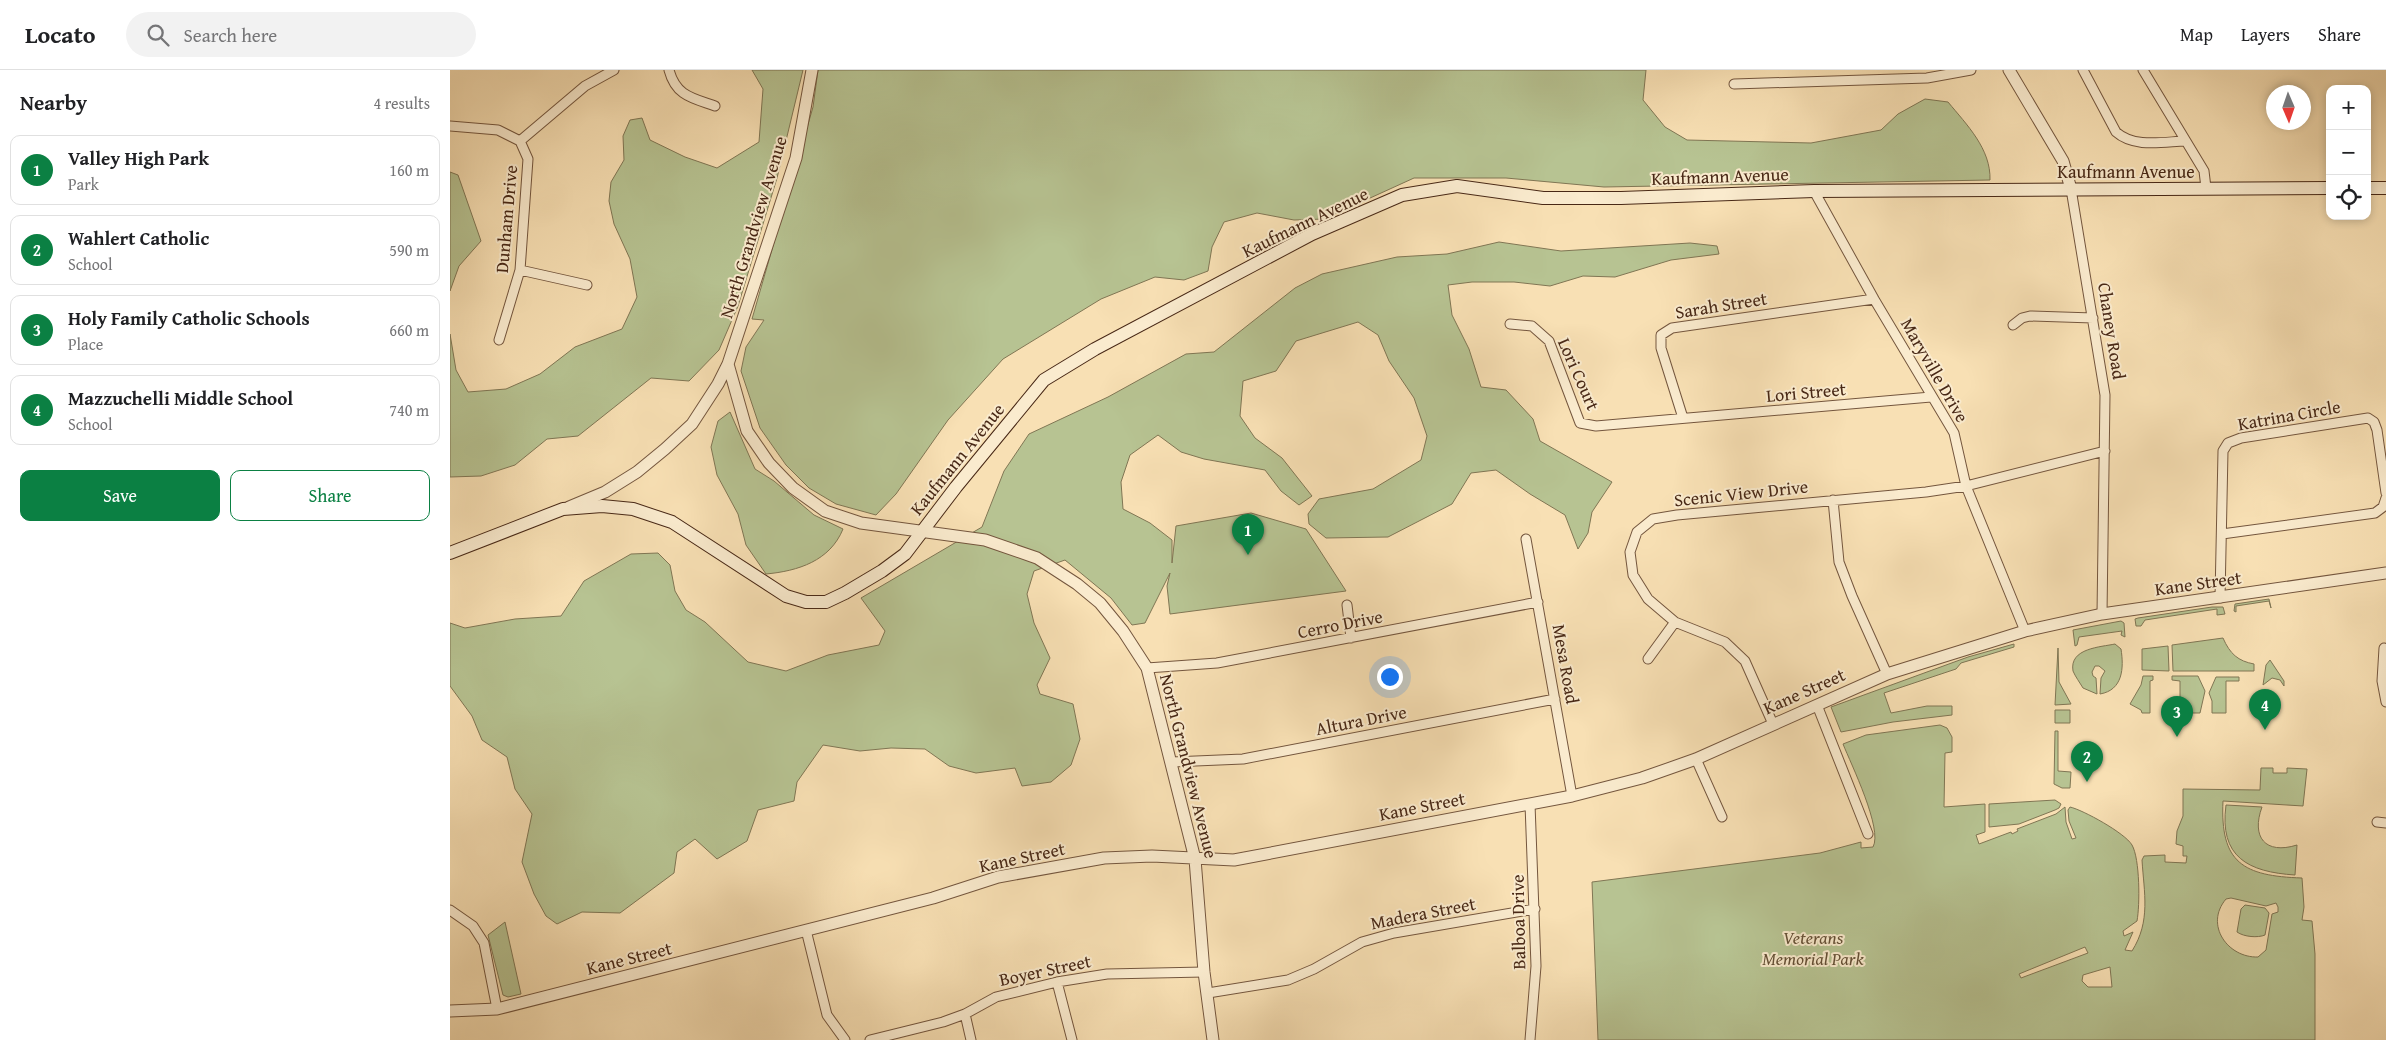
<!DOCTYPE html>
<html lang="en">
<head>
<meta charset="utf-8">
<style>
  :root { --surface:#fff; --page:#f2f2f2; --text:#202124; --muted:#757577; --line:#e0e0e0; --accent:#0b8043 }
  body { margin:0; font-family:"Gentium Book Plus",serif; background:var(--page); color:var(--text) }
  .controls { position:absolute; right:15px; top:15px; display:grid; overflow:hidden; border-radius:10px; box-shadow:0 2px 8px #0003 }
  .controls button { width:45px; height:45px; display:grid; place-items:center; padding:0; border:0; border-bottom:1px solid var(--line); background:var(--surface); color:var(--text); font:25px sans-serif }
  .compass { position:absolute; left:1816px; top:15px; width:45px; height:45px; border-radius:50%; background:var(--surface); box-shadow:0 2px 8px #0003; rotate:178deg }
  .you { position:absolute; left:939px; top:606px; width:18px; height:18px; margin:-12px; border:4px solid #fff; border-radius:50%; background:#1a73e8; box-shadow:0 0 0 8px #1a73e833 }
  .badge { display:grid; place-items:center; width:32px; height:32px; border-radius:50%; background:var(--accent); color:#fff; font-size:16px; font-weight:700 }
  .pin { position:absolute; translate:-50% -41px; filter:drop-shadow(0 1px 2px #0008) }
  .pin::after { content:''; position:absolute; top:26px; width:18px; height:15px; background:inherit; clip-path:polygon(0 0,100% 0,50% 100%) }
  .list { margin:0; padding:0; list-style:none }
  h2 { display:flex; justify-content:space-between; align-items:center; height:65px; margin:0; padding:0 20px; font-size:21px }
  h2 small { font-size:16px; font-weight:400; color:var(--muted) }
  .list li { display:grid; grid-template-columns:32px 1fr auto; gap:15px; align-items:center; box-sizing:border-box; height:70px; margin:0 10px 10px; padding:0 10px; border:1px solid var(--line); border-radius:10px }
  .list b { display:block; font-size:19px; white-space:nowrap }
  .list p { margin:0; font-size:16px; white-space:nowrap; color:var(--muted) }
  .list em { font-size:16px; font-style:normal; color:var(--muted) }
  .actions { display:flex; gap:10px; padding:15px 20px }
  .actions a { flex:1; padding:11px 0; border:1px solid var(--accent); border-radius:10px; text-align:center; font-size:18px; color:var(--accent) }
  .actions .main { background:var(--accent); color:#fff }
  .icon { flex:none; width:28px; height:28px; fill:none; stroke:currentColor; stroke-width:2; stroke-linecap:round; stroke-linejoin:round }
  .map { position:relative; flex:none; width:1936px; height:970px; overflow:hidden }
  header { display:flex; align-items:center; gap:30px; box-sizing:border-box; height:70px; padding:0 25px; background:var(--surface); border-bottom:1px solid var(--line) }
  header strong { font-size:24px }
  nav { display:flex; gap:28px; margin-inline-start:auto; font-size:18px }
  .search { width:350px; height:45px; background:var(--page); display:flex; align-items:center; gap:12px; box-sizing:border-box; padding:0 18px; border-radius:28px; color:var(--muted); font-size:19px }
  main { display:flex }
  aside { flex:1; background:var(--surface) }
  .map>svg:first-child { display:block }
  .green { fill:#b7c392; stroke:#807654; fill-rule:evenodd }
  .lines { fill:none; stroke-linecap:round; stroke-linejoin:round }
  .minor-casing { stroke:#74563e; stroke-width:11 }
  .tertiary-casing { stroke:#74563e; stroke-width:13 }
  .secondary-casing { stroke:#482816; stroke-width:14 }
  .minor { stroke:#faebce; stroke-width:9 }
  .tertiary { stroke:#faebce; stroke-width:11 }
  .secondary { stroke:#faebce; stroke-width:12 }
  .labels { text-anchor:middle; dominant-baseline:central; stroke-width:4; stroke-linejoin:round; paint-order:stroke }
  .street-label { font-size:18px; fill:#482816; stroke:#faebce }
  .park-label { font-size:18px; font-style:italic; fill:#644f35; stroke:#faebce }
</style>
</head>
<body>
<header>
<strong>Locato</strong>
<div class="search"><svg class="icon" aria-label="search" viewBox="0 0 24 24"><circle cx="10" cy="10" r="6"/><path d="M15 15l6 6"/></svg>Search here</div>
<nav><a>Map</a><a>Layers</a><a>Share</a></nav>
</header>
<main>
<aside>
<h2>Nearby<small>4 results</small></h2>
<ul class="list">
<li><span class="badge">1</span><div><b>Valley High Park</b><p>Park</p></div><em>160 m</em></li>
<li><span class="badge">2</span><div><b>Wahlert Catholic</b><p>School</p></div><em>590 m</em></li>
<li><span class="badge">3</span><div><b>Holy Family Catholic Schools</b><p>Place</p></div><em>660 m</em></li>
<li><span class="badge">4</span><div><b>Mazzuchelli Middle School</b><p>School</p></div><em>740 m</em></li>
</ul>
<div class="actions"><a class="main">Save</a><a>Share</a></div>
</aside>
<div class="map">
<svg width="1936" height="970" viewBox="0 0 1936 970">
  <rect width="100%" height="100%" fill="#f8e0b4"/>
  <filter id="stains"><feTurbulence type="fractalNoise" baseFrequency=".004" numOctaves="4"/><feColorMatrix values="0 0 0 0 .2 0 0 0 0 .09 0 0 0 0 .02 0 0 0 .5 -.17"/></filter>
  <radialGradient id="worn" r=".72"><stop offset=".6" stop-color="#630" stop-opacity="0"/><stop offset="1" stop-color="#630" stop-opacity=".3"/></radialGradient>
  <path class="green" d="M 302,0 L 353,0 L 327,108 L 288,236 L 269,280 L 239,311 L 201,308 L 128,366 L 97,369 L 65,395 L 31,406 L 0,407 L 0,264 L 6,300 L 18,322 L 56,319 L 90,304 L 125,277 L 172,259 L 187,227 L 180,189 L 164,154 L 159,131 L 161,112 L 174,90 L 173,66 L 180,50 L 192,48 L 200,70 L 235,87 L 267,98 L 309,72 L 313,19 Z
    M 368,0 L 1196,0 L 1193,30 L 1215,57 L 1237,70 L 1361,73 L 1431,60 L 1448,44 L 1475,29 L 1498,32 C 1517,55 1541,79 1540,110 L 1154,117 L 1056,108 L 964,108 L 874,149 L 844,150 L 807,143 L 774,152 L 762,177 L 758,201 L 734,210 L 705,207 L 651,229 L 553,289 L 498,350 L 446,424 L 426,445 L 386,434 L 359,418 L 336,395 L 310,358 L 291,301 L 296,277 L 314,250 L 302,249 L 363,37 Z
    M 0,102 L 8,105 L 31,171 L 9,196 L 0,221 Z
    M 1049,172 L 1111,181 L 1240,173 L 1267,176 L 1269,184 L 1221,190 L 1165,207 L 1133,206 L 1100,216 L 1064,212 L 1022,212 L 998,215 L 1002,245 L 1019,279 L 1031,317 L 1056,320 L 1083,349 L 1090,371 L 1162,412 L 1142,442 L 1138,463 L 1128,479 L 1115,445 L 1080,424 L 1046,400 L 1021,403 L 1002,434 L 938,467 L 876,468 L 859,454 L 858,444 L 869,429 L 923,419 L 971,390 L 977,366 L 964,328 L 939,291 L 928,265 L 908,252 L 846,271 L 826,301 L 793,311 L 790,346 L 805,368 L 832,388 L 862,426 L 849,435 L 831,421 L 815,400 L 754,389 L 731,382 L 708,365 L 680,385 L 671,412 L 673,439 L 700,453 L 722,470 L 722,493 L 726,456 L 801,443 L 856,459 L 896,521 L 720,544 L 717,516 L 720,503 L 695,553 L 682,555 L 661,528 L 615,490 L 584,501 L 577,524 L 584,553 L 600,588 L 587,615 L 590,624 L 623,634 L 630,669 L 621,695 L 601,712 L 572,716 L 565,698 L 526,703 L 499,696 L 475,679 L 441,678 L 410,681 L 373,675 L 347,712 L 344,731 L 308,740 L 297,771 L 267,789 L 245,769 L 227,782 L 224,803 L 170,843 L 132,842 L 107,854 L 96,846 L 84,824 L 72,792 L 82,744 L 65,719 L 57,687 L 32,670 L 22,646 L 0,616 L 0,553 L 15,558 L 65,549 L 111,546 L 134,511 L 181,484 L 208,483 L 220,495 L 225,521 L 236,540 L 255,552 L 298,592 L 336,601 L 378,585 L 429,575 L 435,561 L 411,528 L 532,457 L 554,401 L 579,364 L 658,327 L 736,284 L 764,282 L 845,218 L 872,204 L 947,187 L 997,184 Z
    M 280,342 L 305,399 L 324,411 L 364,445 L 393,459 C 380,491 348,501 316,504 L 296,475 L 288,444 L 267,405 L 261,377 L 268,351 Z
    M 1819,529 L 1821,538 L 1819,531 L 1786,536 L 1786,542 L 1784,541 L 1785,534 Z
    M 1762,537 L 1773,537 L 1775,544 L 1767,545 L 1767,539 L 1695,550 L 1691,556 L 1686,556 L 1685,549 L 1688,548 Z
    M 1671,551 L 1674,553 L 1675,567 L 1671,565 L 1672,561 L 1629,567 L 1627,575 L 1625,576 L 1623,560 Z
    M 1773,568 C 1780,584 1788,591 1804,594 L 1804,601 L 1723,601 L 1722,575 Z
    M 1564,574 L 1564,577 L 1511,593 L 1506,599 L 1434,623 L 1441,643 L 1477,636 L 1502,636 L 1502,645 L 1443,652 L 1391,662 L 1381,637 L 1518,587 Z
    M 1665,574 L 1671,579 C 1674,598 1673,620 1650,624 L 1651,608 L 1655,601 L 1649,596 L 1645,596 L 1642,602 L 1643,606 L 1646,608 L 1647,624 L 1633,618 C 1630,613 1625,606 1623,601 C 1619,578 1651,577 1665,574 Z
    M 1718,576 L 1719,601 L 1692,600 L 1692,579 Z
    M 1608,578 L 1609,612 L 1621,634 L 1605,635 Z
    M 1820,590 L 1834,611 L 1834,616 L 1830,610 L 1822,608 L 1813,615 L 1816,595 Z
    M 1693,606 L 1703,606 L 1703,610 L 1700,611 L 1700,643 L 1692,643 L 1691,640 L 1680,634 L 1691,615 Z
    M 1722,606 L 1748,606 L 1755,621 L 1750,643 L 1730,643 L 1730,611 L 1722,610 Z
    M 1766,607 L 1789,607 L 1789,611 L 1776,611 L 1776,643 L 1762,643 L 1762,631 L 1759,623 Z
    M 1605,640 L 1620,640 L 1620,653 L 1605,653 Z
    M 1490,655 L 1497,658 L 1502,667 L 1502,682 L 1495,683 L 1494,737 L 1535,734 L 1535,762 L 1526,765 L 1529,774 L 1561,762 L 1562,764 L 1568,761 L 1567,759 L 1606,744 L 1615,737 L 1616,752 L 1622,769 L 1626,768 L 1619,751 L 1618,740 L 1620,737 C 1633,740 1675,763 1682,775 C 1690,789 1690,835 1687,851 L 1673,861 L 1674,866 L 1683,862 L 1675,880 L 1682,881 C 1701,851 1694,823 1692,790 L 1694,786 L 1715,785 L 1715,792 L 1736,793 L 1737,786 L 1733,786 L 1733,776 L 1726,774 L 1727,761 L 1733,746 L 1733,719 L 1810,720 L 1811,698 L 1823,698 L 1823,703 L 1837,703 L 1837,698 L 1857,699 L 1853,736 L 1773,731 C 1770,793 1793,806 1852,808 L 1854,837 L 1852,850 L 1862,851 L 1865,884 L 1865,970 L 1148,970 L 1142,812 L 1370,783 L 1411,772 L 1411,778 L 1423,777 C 1433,759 1401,694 1393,674 L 1416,665 ZM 1781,828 L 1816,836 L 1826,833 L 1828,837 L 1828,842 L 1822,844 L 1816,880 L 1808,887 C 1778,888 1754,855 1776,829 ZM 1635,877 L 1638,883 L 1571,908 L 1569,904 ZM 1660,897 L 1662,917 L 1638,917 L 1632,911 L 1633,905 Z
    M 1605,661 L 1608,661 L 1608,701 L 1621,702 L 1620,718 L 1612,718 L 1604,714 Z
    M 1605,730 L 1611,734 L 1609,738 L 1605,740 L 1569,754 L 1539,757 L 1539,734 Z
    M 1776,735 L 1812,737 C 1801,767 1815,785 1847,775 L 1845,805 C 1798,802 1769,787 1776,735 Z
    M 1795,835 L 1815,838 L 1819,843 L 1815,865 C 1808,868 1794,867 1787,862 L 1791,839 Z
    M 55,852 L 71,924 L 58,927 L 53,925 L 38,865 Z"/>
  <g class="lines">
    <defs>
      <path id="minor" d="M 219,0 C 226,26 242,28 265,36
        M 1633,0 L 1666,62 C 1684,78 1712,72 1735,71
        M 1693,0 L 1754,101 L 1756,118
        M 1284,14 L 1477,8 L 1521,0
        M 0,56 L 48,60 L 70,71 L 78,89 L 70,200 L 49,270
        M 70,71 L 135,16 L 164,0
        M 1621,119 L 1655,325 L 1652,544
        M 1364,121 L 1424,229 L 1504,363 L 1516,416 L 1575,561
        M 70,200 L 137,215
        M 1060,254 L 1082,256 L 1099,271 L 1130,353 L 1146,356 L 1481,327
        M 1563,255 L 1572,248 L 1580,246 L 1643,248
        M 1233,348 L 1211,278 L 1211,265 L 1222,258 L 1424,229
        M 1383,430 L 1389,492 L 1402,526 L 1437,604
        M 1772,464 L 1925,443 L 1933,437 L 1936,428
        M 1076,469 L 1122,726
        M 1770,528 L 1773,381 L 1778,373 L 1791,368 L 1918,348 L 1924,352 L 1927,360 L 1936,423
        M 897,535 L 901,568
        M 1934,578 L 1932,611 L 1936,632
        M 1198,589 L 1225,552
        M 697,598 L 767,593 L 1088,532
        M 1367,635 L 1418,764
        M 1323,654 L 1295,591 L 1275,572 L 1225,552 L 1198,529 L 1183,505 L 1180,482 L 1187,462 L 1203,449 L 1227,445 L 1476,422 L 1516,416 L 1655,381
        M 1246,689 L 1272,747
        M 722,692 L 793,689 L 1105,629
        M 1080,734 L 1086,896 L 1080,970
        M 1927,752 L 1936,753
        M 0,840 L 23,856 L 34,873 L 47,939
        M 356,860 L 377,945 L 395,970
        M 607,912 L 622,970
        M 758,923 L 838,910 L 864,899 L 912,872 L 944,863 L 1085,839
        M 515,944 L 521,970
        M 420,970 L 493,952 L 515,944 L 546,927 L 607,912 L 657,904 L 754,902"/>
      <path id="tertiary" d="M 1559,0 L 1613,91 L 1621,119
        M 278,294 L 297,361 L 319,393 L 343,418 L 375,441 L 411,453 L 535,470 L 587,488 L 627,514 L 650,533 L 673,561 L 697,598 L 745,789 L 754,902 L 763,970
        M 119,437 L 155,422 L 187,402 L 215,379 L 242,354 L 268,314 L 278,294 L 346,88 L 362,0
        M 0,941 L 47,939 L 483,828 L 548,807 L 654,788 L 702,786 L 784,790 L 1122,726 L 1192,708 L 1246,689 L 1437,604 L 1575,561 L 1652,544 L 1936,503"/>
      <path id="secondary" d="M 1917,118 L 1936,118
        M 0,483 L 113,439 L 152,436 L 183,439 L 222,452 L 336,526 L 356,532 L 376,532 L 395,523 L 432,501 L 455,484 L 506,417 L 594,310 L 645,279 L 862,164 L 952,125 L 1007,116 L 1093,128 L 1171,128 L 1364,121 L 1880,118"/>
    </defs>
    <use href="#minor" class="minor-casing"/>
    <use href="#tertiary" class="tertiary-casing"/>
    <use href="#secondary" class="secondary-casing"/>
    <use href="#minor" class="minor"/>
    <use href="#tertiary" class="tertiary"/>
    <use href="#secondary" class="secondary"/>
  </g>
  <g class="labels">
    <g class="street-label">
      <text x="1676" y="101">Kaufmann Avenue</text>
      <text transform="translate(1270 106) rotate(-2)">Kaufmann Avenue</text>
      <text transform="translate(56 149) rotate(-85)">Dunham Drive</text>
      <text transform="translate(855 152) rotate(-26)">Kaufmann Avenue</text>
      <text transform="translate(303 157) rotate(-73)">North Grandview Avenue</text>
      <text transform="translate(1271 235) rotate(-9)">Sarah Street</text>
      <text transform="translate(1662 261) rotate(81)">Chaney Road</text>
      <text transform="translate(1485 300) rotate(60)">Maryville Drive</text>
      <text transform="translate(1129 304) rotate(66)">Lori Court</text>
      <text transform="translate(1356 322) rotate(-5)">Lori Street</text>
      <text transform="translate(1839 345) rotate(-10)">Katrina Circle</text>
      <text transform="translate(507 389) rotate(-51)">Kaufmann Avenue</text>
      <text transform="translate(1291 423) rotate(-6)">Scenic View Drive</text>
      <text transform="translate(1748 513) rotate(-8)">Kane Street</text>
      <text transform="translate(890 554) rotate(-11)">Cerro Drive</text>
      <text transform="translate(1116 594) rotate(80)">Mesa Road</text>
      <text transform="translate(1354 621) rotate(-24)">Kane Street</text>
      <text transform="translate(911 650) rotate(-11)">Altura Drive</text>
      <text transform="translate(739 696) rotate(76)">North Grandview Avenue</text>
      <text transform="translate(972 736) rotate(-11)">Kane Street</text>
      <text transform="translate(572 787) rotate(-12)">Kane Street</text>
      <text transform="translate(973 843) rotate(-11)">Madera Street</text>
      <text transform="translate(1068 852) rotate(-91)">Balboa Drive</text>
      <text transform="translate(179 888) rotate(-14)">Kane Street</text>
      <text transform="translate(595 900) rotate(-12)">Boyer Street</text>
    </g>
    <g class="park-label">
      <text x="1363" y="867">Veterans<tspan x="1363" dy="21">Memorial Park</tspan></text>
    </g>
  </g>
  <rect width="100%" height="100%" filter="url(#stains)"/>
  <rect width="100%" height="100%" fill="url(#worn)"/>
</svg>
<div class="controls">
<button>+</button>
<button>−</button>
<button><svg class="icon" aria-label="locate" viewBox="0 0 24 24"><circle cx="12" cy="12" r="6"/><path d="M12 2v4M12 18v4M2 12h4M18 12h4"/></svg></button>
</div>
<svg class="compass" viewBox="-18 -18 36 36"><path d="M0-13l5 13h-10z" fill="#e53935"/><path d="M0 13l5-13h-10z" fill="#757577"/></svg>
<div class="you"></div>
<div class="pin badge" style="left:798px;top:485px">1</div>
<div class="pin badge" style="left:1637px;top:712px">2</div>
<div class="pin badge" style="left:1727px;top:667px">3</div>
<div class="pin badge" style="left:1815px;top:660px">4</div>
</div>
</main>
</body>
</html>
